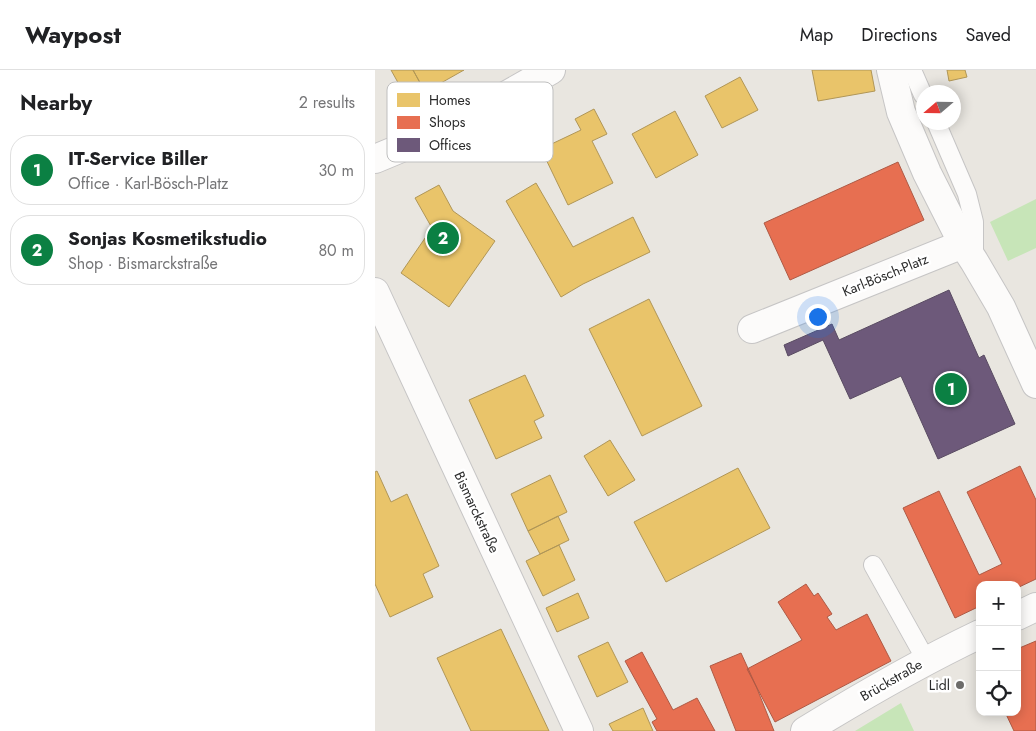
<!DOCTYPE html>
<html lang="en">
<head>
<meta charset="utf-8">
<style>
  :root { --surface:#fff; --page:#f6f6f6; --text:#202124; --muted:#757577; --line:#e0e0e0; --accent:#0b8043 }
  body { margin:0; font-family:Jost,sans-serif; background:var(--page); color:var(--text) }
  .controls { position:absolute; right:15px; bottom:15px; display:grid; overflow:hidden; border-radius:10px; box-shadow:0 2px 12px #0003 }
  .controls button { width:45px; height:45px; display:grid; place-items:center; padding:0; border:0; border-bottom:1px solid var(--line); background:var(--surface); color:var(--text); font:25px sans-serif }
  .compass { position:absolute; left:541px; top:15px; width:45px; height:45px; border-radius:50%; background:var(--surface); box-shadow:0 2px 12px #0003; rotate:250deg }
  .you { position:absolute; left:442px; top:246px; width:18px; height:18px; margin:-12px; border:4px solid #fff; border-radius:50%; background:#1a73e8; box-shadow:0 0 0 8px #1a73e833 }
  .badge { display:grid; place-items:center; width:32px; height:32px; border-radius:50%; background:var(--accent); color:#fff; font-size:16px; font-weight:700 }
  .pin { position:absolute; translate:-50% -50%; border:2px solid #fff; box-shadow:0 1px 5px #0006 }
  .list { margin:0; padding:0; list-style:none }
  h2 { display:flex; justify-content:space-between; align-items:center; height:65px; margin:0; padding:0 20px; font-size:21px }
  h2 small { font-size:16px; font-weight:400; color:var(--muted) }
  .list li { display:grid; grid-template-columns:32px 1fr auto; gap:15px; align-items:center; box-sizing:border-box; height:70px; margin:0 10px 10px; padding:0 10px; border:1px solid var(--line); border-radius:20px }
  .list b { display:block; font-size:19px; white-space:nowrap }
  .list p { margin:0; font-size:16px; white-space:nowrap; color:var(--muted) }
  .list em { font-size:16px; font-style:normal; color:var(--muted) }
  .icon { flex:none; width:28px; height:28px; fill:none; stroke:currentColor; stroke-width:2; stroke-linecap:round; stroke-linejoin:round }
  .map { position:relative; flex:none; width:661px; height:661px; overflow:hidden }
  header { display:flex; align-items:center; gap:30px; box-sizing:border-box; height:70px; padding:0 25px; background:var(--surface); border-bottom:1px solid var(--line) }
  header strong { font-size:24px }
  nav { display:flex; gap:28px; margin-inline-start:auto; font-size:18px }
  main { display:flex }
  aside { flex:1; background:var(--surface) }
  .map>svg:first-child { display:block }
  .green { fill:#c7e5b8 }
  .homes { fill:#e9c46a; stroke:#b09657 }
  .shops { fill:#e76f51; stroke:#ae5a45 }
  .offices { fill:#6d597a; stroke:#594b62 }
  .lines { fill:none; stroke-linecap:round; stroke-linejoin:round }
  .service-casing { stroke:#c6c5c5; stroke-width:20 }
  .minor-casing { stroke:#c6c5c5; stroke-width:30 }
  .tertiary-casing { stroke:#c6c5c5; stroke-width:30 }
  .service { stroke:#fcfbfa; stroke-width:18 }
  .minor { stroke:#fcfbfa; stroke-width:28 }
  .tertiary { stroke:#fcfbfa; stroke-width:28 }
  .poi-dot { fill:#6d6c6a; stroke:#fff; stroke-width:2 }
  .labels { text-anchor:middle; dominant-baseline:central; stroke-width:5; stroke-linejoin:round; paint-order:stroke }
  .street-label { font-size:14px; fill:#2a2a2a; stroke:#fff }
  .poi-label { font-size:14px; fill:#2a2a2a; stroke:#fff; text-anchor:end }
  .key { fill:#fff; stroke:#bfbfbf; stroke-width:1 }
  .key-label { font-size:14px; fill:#2a2a2a }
</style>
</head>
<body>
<header>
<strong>Waypost</strong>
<nav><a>Map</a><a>Directions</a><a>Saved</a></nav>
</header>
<main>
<aside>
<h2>Nearby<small>2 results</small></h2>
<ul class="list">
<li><span class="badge">1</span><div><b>IT-Service Biller</b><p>Office · Karl-Bösch-Platz</p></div><em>30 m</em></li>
<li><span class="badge">2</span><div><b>Sonjas Kosmetikstudio</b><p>Shop · Bismarckstraße</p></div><em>80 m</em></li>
</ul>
</aside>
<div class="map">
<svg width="661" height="661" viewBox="0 0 661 661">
  <rect width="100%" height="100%" fill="#e9e6e0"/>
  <path class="green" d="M 661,129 L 661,178 L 633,191 L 615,152 Z
    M 526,633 L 539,661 L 480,661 Z"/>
  <path class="homes" d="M 16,0 L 38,0 L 48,18 L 31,27 Z
    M 38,0 L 89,0 L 50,22 Z
    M 437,0 L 496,0 L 500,21 L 443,31 Z
    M 572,0 L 590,0 L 592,7 L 574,11 Z
    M 365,7 L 383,40 L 347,58 L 330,26 Z
    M 219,39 L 232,64 L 217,71 L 238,113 L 193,135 L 166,79 L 206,60 L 200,49 Z
    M 300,41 L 323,85 L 281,108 L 257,64 Z
    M 161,113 L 198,177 L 258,147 L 275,182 L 208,214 L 186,227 L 131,131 Z
    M 64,115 L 78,141 L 120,171 L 74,237 L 26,203 L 57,158 L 40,128 Z
    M 274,229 L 327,336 L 267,366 L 214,259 Z
    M 150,305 L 169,346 L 159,351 L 167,368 L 121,389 L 94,330 Z
    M 235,370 L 260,410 L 233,426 L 209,386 Z
    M 363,398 L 395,458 L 291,512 L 259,452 Z
    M 2,401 L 16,432 L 32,424 L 64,496 L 48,504 L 58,527 L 15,547 L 0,514 L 0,402 Z
    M 175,405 L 192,442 L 153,461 L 136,424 Z
    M 183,446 L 194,470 L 165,484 L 153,461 Z
    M 184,475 L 200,510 L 168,526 L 151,491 Z
    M 203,523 L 214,548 L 182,562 L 171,538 Z
    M 126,559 L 174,661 L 96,661 L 62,588 Z
    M 233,572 L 253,612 L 222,627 L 203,586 Z
    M 268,638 L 278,661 L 238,661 L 234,654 Z"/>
  <path class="shops" d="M 523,92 L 549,150 L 415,210 L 389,153 Z
    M 645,396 L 661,430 L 661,509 L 642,518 L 642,515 L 605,515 L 605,536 L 580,548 L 528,438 L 564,421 L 604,505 L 627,494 L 592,422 Z
    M 431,514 L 439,526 L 443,523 L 457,544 L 452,547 L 461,560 L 492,544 L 516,591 L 400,652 L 372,599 L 427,570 L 403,532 Z
    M 661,571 L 661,661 L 639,661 L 630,642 L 642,642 L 642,579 Z
    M 267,582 L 298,640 L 322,628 L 340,661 L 282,661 L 277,652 L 282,649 L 250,591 Z
    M 366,583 L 381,616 L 399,661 L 361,661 L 335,596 Z"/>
  <path class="offices" d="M 574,220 L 604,288 L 609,285 L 640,354 L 563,389 L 526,306 L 475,329 L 448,270 L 413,286 L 409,275 L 457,254 L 464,270 Z"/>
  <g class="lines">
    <defs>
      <path id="service" d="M 537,0 L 548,25
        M 561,52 L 592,124 L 599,152 L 599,190
        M 498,495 L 551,590"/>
      <path id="minor" d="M 516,0 L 526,42 L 552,103 L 588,174 L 599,191 L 626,237 L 661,314
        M 0,89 L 72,59 L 176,0
        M 377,259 L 588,174
        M 642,546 L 661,537
        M 430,661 C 487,626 544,593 605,564"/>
      <path id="tertiary" d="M 0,222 L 204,661"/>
    </defs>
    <use href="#service" class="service-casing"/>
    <use href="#minor" class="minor-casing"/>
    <use href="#tertiary" class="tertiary-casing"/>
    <use href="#service" class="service"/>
    <use href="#minor" class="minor"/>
    <use href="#tertiary" class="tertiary"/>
  </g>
  <circle class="poi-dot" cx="585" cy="615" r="5"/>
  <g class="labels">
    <g class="street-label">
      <text transform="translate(510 205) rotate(-22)">Karl-Bösch-Platz</text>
      <text transform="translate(102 442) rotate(65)">Bismarckstraße</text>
      <text transform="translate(516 610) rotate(-30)">Brückstraße</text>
    </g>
    <g class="poi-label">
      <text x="575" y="615">Lidl</text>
    </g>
  </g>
  <rect x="12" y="12" width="166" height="80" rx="8" class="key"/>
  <rect x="22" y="23" width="23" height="14" fill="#e9c46a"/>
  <rect x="22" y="46" width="23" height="13" fill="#e76f51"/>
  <rect x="22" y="68" width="23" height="14" fill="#6d597a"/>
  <g class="key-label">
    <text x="54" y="35">Homes</text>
    <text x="54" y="57">Shops</text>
    <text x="54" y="80">Offices</text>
  </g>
</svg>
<div class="controls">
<button>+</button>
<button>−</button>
<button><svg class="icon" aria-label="locate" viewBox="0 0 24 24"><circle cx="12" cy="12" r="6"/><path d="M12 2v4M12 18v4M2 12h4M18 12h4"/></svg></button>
</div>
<svg class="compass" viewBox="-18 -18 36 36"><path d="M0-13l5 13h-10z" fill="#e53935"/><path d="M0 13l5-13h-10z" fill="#757577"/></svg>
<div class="you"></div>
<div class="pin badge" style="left:576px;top:319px">1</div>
<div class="pin badge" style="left:68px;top:168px">2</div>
</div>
</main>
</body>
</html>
